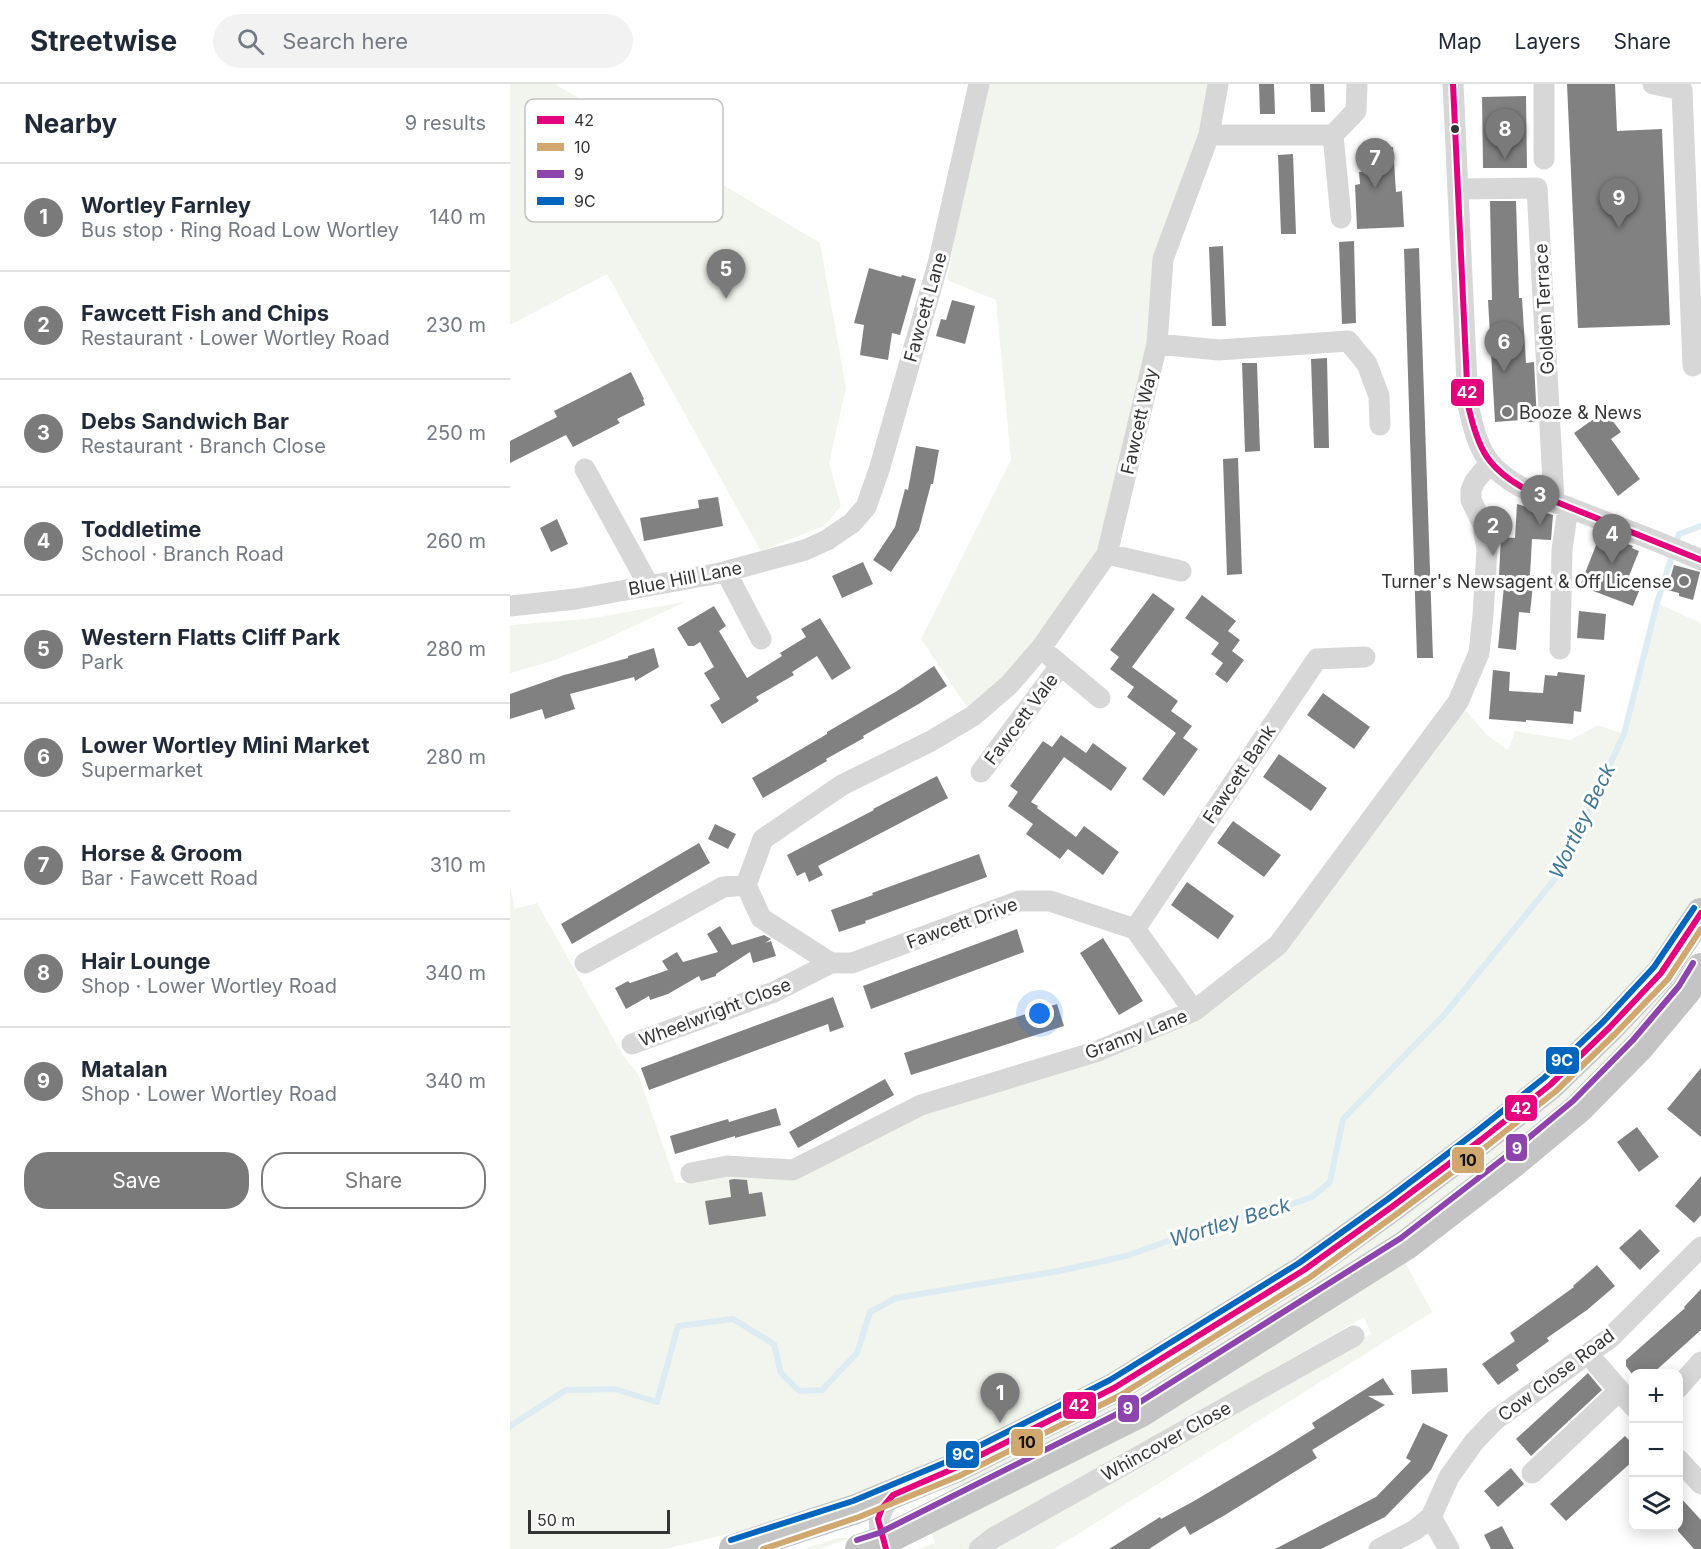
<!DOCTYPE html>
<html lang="en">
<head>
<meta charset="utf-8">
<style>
  :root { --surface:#fff; --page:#f2f2f3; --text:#1f2937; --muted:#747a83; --line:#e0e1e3; --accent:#7a7a7a }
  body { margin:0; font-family:Inter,sans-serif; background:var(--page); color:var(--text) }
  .controls { position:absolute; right:18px; bottom:18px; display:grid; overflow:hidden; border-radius:12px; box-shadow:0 3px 15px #0003 }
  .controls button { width:54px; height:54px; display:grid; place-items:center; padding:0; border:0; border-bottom:2px solid var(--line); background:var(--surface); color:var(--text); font:30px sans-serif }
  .scale { position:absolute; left:18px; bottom:15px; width:142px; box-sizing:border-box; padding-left:6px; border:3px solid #333; border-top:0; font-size:16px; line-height:21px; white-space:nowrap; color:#333; -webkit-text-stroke:4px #fff; paint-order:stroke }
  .you { position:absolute; left:530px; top:930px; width:21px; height:21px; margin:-15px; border:4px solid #fff; border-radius:50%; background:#1a73e8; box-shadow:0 0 0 9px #1a73e833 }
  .badge { display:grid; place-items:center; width:39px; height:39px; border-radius:50%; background:var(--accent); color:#fff; font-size:20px; font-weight:700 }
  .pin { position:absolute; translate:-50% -50px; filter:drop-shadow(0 2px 3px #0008) }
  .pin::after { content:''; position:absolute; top:32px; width:21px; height:18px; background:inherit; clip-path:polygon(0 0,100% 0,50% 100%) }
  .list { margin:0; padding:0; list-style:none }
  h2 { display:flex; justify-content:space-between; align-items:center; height:78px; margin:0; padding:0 24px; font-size:26px }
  h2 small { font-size:20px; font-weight:400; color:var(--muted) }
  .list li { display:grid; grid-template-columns:39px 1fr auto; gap:18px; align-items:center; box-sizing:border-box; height:108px; padding:0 24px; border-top:2px solid var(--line) }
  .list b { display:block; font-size:22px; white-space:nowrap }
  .list p { margin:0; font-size:20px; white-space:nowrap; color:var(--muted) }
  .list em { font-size:20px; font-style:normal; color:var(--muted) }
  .actions { display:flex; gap:12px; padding:18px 24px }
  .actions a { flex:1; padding:14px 0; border:2px solid var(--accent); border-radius:24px; text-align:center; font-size:21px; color:var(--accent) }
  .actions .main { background:var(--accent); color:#fff }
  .icon { flex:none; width:33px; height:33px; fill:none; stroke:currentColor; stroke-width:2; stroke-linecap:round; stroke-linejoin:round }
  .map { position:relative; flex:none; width:1191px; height:1465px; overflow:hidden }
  header { display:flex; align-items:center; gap:36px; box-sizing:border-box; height:84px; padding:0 30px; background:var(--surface); border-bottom:2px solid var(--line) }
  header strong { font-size:28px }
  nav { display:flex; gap:33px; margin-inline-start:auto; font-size:21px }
  .search { width:420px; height:54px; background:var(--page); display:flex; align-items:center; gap:15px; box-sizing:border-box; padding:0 21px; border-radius:33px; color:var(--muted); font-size:22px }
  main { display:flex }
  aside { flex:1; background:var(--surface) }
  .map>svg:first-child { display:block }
  .green { fill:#f1f5ed }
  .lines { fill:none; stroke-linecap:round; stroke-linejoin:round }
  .stream { stroke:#ddebf3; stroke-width:6 }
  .building { fill:#818181 }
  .minor { stroke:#d7d7d7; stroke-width:21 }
  .highway { stroke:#c4c4c4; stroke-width:30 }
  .bus-1-casing { stroke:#fff; stroke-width:10 }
  .bus-2-casing { stroke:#fff; stroke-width:10 }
  .bus-3-casing { stroke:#fff; stroke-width:10 }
  .bus-4-casing { stroke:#fff; stroke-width:10 }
  .bus-1 { stroke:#e5007d; stroke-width:6 }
  .bus-2 { stroke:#d0a76e; stroke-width:6 }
  .bus-3 { stroke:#8e44ad; stroke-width:6 }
  .bus-4 { stroke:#0065bd; stroke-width:6 }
  .bus-dot { fill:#333; stroke:#fff; stroke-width:2 }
  .poi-dot { fill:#7a7a7a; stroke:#fff; stroke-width:2 }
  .labels { text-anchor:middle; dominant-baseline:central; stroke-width:6; stroke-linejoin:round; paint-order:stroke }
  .street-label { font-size:18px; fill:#333; stroke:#fff }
  .poi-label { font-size:18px; fill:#333; stroke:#fff; text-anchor:start }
  .water-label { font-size:20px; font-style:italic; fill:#3f7597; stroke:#fff }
  .key { fill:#fff; stroke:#c2c2c2; stroke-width:1.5 }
  .key-label { font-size:16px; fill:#333 }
  .line-badge { stroke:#fff; stroke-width:2 }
  .badge-label { font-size:16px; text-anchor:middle; font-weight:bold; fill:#fff }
  .pale-badge-label { font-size:16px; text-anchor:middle; font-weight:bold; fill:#111 }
</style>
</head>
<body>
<header>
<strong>Streetwise</strong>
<div class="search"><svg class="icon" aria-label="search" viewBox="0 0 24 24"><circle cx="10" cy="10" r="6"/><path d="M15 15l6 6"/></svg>Search here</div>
<nav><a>Map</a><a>Layers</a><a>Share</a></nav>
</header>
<main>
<aside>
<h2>Nearby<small>9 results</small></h2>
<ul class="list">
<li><span class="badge">1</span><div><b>Wortley Farnley</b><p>Bus stop · Ring Road Low Wortley</p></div><em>140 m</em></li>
<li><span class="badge">2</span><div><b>Fawcett Fish and Chips</b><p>Restaurant · Lower Wortley Road</p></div><em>230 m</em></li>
<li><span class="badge">3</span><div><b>Debs Sandwich Bar</b><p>Restaurant · Branch Close</p></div><em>250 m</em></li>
<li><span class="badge">4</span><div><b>Toddletime</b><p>School · Branch Road</p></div><em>260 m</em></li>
<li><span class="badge">5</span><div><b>Western Flatts Cliff Park</b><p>Park</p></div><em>280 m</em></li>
<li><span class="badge">6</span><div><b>Lower Wortley Mini Market</b><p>Supermarket</p></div><em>280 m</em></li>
<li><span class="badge">7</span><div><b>Horse &amp; Groom</b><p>Bar · Fawcett Road</p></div><em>310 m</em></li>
<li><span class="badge">8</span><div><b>Hair Lounge</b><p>Shop · Lower Wortley Road</p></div><em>340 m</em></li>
<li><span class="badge">9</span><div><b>Matalan</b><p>Shop · Lower Wortley Road</p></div><em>340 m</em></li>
</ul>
<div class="actions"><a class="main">Save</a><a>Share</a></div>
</aside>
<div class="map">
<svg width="1191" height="1465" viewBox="0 0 1191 1465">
  <rect width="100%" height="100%" fill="#fff"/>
  <path class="green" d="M 0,0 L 45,0 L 310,159 L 336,304 L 319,379 L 331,422 L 314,442 L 251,467 L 97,190 L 0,241 Z
    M 473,0 L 708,0 L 653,175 L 597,470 L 463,632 L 411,555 L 501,376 L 486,216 L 437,196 Z
    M 175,518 L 92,557 L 42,577 L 0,589 L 0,541 L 77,535 Z
    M 1147,519 L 1191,539 L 1191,829 L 1151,889 L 794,1186 L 383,1411 L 155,1465 L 0,1465 L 0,803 L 5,825 L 27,819 L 112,970 L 128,990 L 166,1099 L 188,1099 L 217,1082 L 283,1086 L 411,1021 L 647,941 L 768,861 L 948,618 L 977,651 L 998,666 L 1005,647 L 1060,656 L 1088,641 L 1114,650 Z
    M 1159,897 L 1165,902 L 1079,996 L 980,1081 L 846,1180 L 603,1328 L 441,1412 L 435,1399 L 599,1317 Z
    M 894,1176 L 922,1228 L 544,1465 L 480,1465 L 861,1250 L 854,1233 L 463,1458 L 457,1465 L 408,1465 L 425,1459 L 420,1446 Z
    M 328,1454 L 340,1454 L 310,1465 L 293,1465 Z"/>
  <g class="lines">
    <path class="stream" d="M 0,1342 L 56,1306 L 105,1305 L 147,1318 L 168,1242 L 223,1235 L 264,1260 L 271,1289 L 289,1307 L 312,1306 L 347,1269 L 360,1228 L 386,1214 L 549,1187 L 616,1172 L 714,1137 L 782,1120 L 802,1113 L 820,1098 L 833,1035 L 934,931 L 1049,790 L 1114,650 L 1147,519 L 1169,450 L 1191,442"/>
  </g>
  <path class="building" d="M 749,0 L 764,0 L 765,30 L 750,30 Z
    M 800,0 L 814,0 L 815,28 L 801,28 Z
    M 1057,0 L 1105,0 L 1107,47 L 1152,45 L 1160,241 L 1068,244 Z
    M 1016,12 L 1017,84 L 973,84 L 972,13 Z
    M 883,63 L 886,108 L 892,107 L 894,143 L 847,145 L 845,101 L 850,100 L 849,88 L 859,88 L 858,64 Z
    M 783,70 L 786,150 L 771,150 L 768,71 Z
    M 980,117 L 1006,117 L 1009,214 L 1012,214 L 1016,279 L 1024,278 L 1027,338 L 1011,338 L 1011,336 L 985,338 L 978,216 L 982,216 Z
    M 844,157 L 846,239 L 832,240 L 829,158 Z
    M 713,162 L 716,242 L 702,242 L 699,163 Z
    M 909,164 L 923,574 L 907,574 L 894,165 Z
    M 359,184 L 391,193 L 392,191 L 406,195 L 390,251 L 382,249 L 378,276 L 350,271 L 354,241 L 344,239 Z
    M 442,216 L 465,222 L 455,260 L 426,252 L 431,235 L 436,236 Z
    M 817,274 L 819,364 L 804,364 L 801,275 Z
    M 732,279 L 747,279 L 750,367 L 735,368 Z
    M 121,288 L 134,315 L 133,316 L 135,321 L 107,335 L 110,339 L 63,363 L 56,351 L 0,379 L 0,357 L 47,333 L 44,327 Z
    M 1092,332 L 1094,335 L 1099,332 L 1111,348 L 1101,355 L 1130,395 L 1108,412 L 1064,349 L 1085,334 L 1087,336 Z
    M 406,362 L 429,366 L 423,400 L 421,400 L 409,446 L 381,488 L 363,476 L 385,443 L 395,405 L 398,406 Z
    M 728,374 L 732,490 L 717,491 L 713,375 Z
    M 208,413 L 213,442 L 134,457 L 130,434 L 189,424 L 188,416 Z
    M 1007,420 L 1043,431 L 1041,456 L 1022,455 L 1020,491 L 1024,491 L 1020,529 L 1009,528 L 1006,566 L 988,564 L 995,491 L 989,491 L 991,453 L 1005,454 Z
    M 47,435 L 58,460 L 41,468 L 30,444 Z
    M 1090,451 L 1098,455 L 1098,453 L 1123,462 L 1122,464 L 1129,467 L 1115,502 L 1129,507 L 1123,522 L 1070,502 Z
    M 353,478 L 363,500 L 332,514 L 322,492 Z
    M 1164,481 L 1190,488 L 1183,516 L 1169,512 L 1169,509 L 1157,506 Z
    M 643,509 L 665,525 L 622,583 L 668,617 L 661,627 L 682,642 L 673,654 L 688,665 L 654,712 L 632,695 L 666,649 L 617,613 L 624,603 L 600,585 L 609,573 L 600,566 Z
    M 692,511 L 726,537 L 718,547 L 730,556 L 722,567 L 734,576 L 717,599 L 705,590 L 713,579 L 701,570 L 709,559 L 675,534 Z
    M 204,522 L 216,542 L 209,547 L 237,594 L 272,572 L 270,569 L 296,553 L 291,545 L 310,534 L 341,584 L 322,596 L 307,572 L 282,588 L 284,591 L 246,613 L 249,617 L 212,640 L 200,621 L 210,615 L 194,589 L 204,583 L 190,558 L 184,562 L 178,562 L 167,544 Z
    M 1069,527 L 1096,530 L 1094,556 L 1067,554 Z
    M 144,564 L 149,583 L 125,597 L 124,593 L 60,610 L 65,625 L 35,635 L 32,625 L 0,635 L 0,610 L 54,591 L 118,574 L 118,572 Z
    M 424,582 L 437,602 L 407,621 L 353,652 L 354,654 L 316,675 L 317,677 L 253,714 L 242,694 L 317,650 L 317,648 L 387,607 Z
    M 983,586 L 1000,588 L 999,607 L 1033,609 L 1035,591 L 1047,592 L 1048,588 L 1075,591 L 1071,628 L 1064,627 L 1063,640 L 1016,636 L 1016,638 L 979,635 Z
    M 813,609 L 860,643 L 844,665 L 797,631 Z
    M 551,651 L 576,669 L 583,659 L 617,684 L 601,707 L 554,673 L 521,718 L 528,722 L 527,724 L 566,753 L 574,742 L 609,768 L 593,791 L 558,765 L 550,775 L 516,750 L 523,740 L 498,722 L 508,708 L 500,702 L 533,657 L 542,663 Z
    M 769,670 L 817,704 L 801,727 L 753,693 Z
    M 427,692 L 438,714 L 308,782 L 313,791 L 299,798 L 295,788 L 287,792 L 277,771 L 364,726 L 363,725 Z
    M 723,737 L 771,771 L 754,793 L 707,759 Z
    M 205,740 L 226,750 L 218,765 L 198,755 Z
    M 189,759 L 200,779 L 62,860 L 51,840 Z
    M 469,770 L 477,793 L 355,837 L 356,839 L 329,848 L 321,826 L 363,811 L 362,809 Z
    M 677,798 L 724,832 L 708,855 L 661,821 Z
    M 210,842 L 222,861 L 254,851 L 261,855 L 255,859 L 261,857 L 266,872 L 243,879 L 240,868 L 206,890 L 206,892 L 191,897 L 189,892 L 158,910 L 140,916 L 139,912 L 116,925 L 105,904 L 118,897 L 120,899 L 158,886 L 152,877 L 167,868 L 173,878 L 208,868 L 197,850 Z
    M 507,845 L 514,868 L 361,925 L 353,902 Z
    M 593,854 L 633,917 L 609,931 L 570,869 Z
    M 323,913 L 334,943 L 320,948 L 318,940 L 139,1006 L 131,984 Z
    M 547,920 L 554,942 L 401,991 L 394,969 Z
    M 1191,984 L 1191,1053 L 1157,1025 Z
    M 375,995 L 384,1011 L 288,1064 L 279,1048 Z
    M 266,1024 L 271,1041 L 225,1054 L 225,1052 L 165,1070 L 160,1052 L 218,1035 L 219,1038 Z
    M 1127,1043 L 1149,1073 L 1129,1088 L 1107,1058 Z
    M 1191,1092 L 1191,1131 L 1184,1139 L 1165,1122 Z
    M 224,1095 L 237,1096 L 239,1110 L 252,1108 L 256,1132 L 199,1141 L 195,1117 L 221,1113 L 219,1096 Z
    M 1130,1145 L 1150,1167 L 1130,1186 L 1109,1164 Z
    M 1087,1181 L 1105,1202 L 1077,1226 L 1037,1254 L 1039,1257 L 1006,1281 L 1009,1286 L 988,1301 L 972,1280 L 1005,1257 L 1000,1249 L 1064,1203 L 1063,1202 Z
    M 1191,1205 L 1191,1246 L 1142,1290 L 1122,1290 L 1116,1282 L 1116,1276 L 1175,1224 L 1174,1223 Z
    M 937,1284 L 938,1308 L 902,1310 L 901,1286 Z
    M 1078,1289 L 1092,1306 L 1021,1372 L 1006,1355 Z
    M 873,1294 L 884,1311 L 858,1312 L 875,1321 L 802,1366 L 807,1374 L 715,1431 L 680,1451 L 675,1442 L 639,1465 L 599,1465 L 650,1433 L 651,1435 L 684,1417 L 760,1372 L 805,1344 L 802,1339 Z
    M 913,1339 L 938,1351 L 921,1386 L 875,1433 L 811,1465 L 765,1465 L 866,1413 L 901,1377 L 896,1374 Z
    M 1115,1352 L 1124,1361 L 1124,1376 L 1056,1437 L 1040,1420 Z
    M 1001,1384 L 1014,1400 L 988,1423 L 974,1407 Z
    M 1168,1411 L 1191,1436 L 1191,1465 L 1184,1465 L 1168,1447 Z
    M 992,1442 L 1004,1465 L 981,1465 L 974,1451 Z"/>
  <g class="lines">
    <path class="minor" d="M 943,0 L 958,321 C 963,342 967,363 981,380 C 999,400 1021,408 1044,418 C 1062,425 1079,431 1096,438 C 1128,450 1160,462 1191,476
      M 1143,0 L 1172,6 L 1183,282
      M 699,51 L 823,51 L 846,27 L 847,0
      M 823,51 L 831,134
      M 1034,75 L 1034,0
      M 948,105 L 1027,104 L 1044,417
      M 647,260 L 709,266 L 838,257 L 857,280 L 869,312 L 870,341
      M 75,385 L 139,502
      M 597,470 L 671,487
      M 216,488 L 251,555
      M 0,522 L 66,515 L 210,489 L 295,466 L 317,456 L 342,439 L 356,423 L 369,386 L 428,180 L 469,0
      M 1050,565 L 1052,466 L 1058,423
      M 541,573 L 590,614
      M 471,688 L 550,582
      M 625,845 L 807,575 L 855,573
      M 75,879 L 213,803 L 236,801
      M 321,879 L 251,834 L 236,801 L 253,755 L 332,701 L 421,657 L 463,632 L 499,601 L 531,564 L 597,470 L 647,260 L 653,175 L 699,51 L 708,0
      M 122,960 L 264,908 L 321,879 L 342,879 L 509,817 L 540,817 L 625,845 L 684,927
      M 181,1089 L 217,1082 L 283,1086 L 411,1021 L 585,968 L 684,927 L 768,861 L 948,618 L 969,569 L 973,531 L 977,466 L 973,441 L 961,416 L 961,406 L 965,397 L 980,379
      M 1078,1270 L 1124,1323
      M 1168,1304 L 1191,1278
      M 1168,1375 L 1191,1400
      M 1022,1389 L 1109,1307
      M 921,1433 L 939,1465
      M 376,1465 C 366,1440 366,1431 383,1411
      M 469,1465 L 483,1454 L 844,1252
      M 869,1465 L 905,1446 L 921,1433 L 939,1393 L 964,1358 L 985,1336 L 1100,1254 L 1191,1163"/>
    <path class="highway" d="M 224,1465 L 346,1425 L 445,1384 L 604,1304 L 794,1186 L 883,1122 L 972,1055 L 1040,1001 L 1099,944 L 1151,889 L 1191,829
      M 350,1465 L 373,1457 L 631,1328 L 896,1161 L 1004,1078 L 1069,1024 L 1130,962 L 1176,907 L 1191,884"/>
    <defs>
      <path id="bus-1" d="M 943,0 L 958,321 C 968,365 977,385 1019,407 L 1191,476
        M 376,1465 L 368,1435 L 372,1424 L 383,1411 L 445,1384 L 604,1304 L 794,1186 L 883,1122 L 972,1055 L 1040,1001 L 1099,944 L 1151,889 L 1191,829"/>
      <path id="bus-2" d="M 253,1465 L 349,1433 L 449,1392 L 609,1312 L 799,1194 L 888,1129 L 977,1062 L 1046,1007 L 1105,950 L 1158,895 L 1191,845"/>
      <path id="bus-3" d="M 347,1456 L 369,1449 L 627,1320 L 891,1154 L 998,1071 L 1063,1017 L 1123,956 L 1169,902 L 1183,879"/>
      <path id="bus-4" d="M 221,1456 L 343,1417 L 441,1376 L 600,1296 L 789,1179 L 878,1115 L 966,1048 L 1034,994 L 1093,938 L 1144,883 L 1184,824"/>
    </defs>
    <use href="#bus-1" class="bus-1-casing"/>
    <use href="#bus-2" class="bus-2-casing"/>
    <use href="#bus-3" class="bus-3-casing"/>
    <use href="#bus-4" class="bus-4-casing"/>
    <use href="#bus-1" class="bus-1"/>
    <use href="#bus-2" class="bus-2"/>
    <use href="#bus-3" class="bus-3"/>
    <use href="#bus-4" class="bus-4"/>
  </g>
  <circle class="bus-dot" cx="945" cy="45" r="5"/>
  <g class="poi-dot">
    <circle cx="997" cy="328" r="6"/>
    <circle cx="1174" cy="497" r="6"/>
  </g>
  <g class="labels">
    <g class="street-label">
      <text transform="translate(415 223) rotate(-74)">Fawcett Lane</text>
      <text transform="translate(1034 225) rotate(-93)">Golden Terrace</text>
      <text transform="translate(629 337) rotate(-77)">Fawcett Way</text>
      <text transform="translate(175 494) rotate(-11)">Blue Hill Lane</text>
      <text transform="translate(511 635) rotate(-53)">Fawcett Vale</text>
      <text transform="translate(729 690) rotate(-56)">Fawcett Bank</text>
      <text transform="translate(452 839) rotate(-20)">Fawcett Drive</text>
      <text transform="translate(205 928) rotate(-21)">Wheelwright Close</text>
      <text transform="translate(626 950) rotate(-21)">Granny Lane</text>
      <text transform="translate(1046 1291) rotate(-37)">Cow Close Road</text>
      <text transform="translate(656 1357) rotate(-29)">Whincover Close</text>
    </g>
    <g class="poi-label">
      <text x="1009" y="328">Booze &amp; News</text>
      <text x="1162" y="497" text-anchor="end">Turner's Newsagent &amp; Off License</text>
    </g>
    <g class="water-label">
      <text transform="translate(1072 737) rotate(-64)">Wortley Beck</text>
      <text transform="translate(720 1138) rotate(-17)">Wortley Beck</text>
    </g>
  </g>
  <rect x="15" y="15" width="198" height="123" rx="9" class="key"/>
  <rect x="27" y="32" width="27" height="8" fill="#e5007d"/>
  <rect x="27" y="59" width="27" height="8" fill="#d0a76e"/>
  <rect x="27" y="86" width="27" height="8" fill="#8e44ad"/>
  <rect x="27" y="113" width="27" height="8" fill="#0065bd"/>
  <g class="key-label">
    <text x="64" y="42">42</text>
    <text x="64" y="69">10</text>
    <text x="64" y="96">9</text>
    <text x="64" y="123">9C</text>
  </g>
  <g class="line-badge">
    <rect x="940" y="294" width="35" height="29" rx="6" fill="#e5007d"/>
    <rect x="1035" y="962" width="35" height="29" rx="6" fill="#0065bd"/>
    <rect x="994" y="1010" width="34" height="28" rx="6" fill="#e5007d"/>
    <rect x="995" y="1049" width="23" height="29" rx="6" fill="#8e44ad"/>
    <rect x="941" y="1062" width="34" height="28" rx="6" fill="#d0a76e"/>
    <rect x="552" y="1307" width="35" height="29" rx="6" fill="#e5007d"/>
    <rect x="607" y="1310" width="23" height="29" rx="6" fill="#8e44ad"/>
    <rect x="500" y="1344" width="34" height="29" rx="6" fill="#d0a76e"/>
    <rect x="435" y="1356" width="35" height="29" rx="6" fill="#0065bd"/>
  </g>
  <g class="badge-label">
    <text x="957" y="314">42</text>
    <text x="1052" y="982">9C</text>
    <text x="1011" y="1030">42</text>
    <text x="1007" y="1070">9</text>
    <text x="569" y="1327">42</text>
    <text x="618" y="1330">9</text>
    <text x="453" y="1376">9C</text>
  </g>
  <g class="pale-badge-label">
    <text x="958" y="1082">10</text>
    <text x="517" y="1364">10</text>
  </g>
</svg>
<div class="controls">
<button>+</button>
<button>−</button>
<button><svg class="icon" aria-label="layers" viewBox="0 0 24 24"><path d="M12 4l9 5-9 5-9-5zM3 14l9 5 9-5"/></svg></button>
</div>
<div class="scale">50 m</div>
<div class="you"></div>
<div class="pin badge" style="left:490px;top:1339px">1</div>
<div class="pin badge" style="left:983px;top:472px">2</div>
<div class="pin badge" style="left:1030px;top:441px">3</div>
<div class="pin badge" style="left:1102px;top:480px">4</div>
<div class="pin badge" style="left:216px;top:215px">5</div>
<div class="pin badge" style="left:994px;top:288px">6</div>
<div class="pin badge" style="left:865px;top:104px">7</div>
<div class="pin badge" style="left:995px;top:75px">8</div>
<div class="pin badge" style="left:1109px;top:144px">9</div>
</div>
</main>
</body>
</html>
